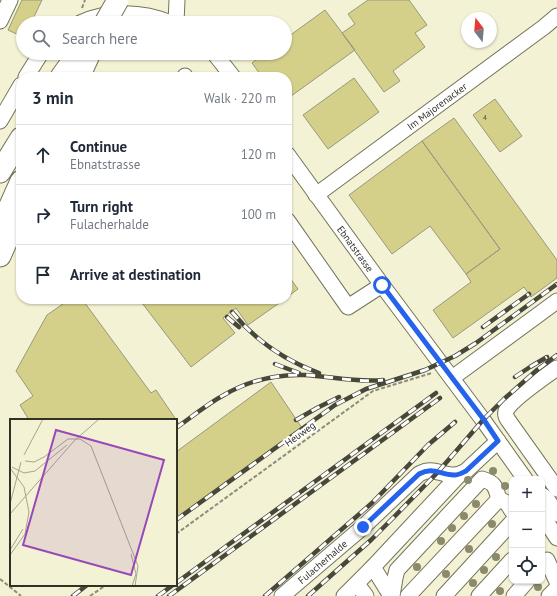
<!DOCTYPE html>
<html lang="en">
<head>
<meta charset="utf-8">
<style>
  :root { --surface:#fff; --page:#f2f2f3; --text:#1f2937; --muted:#747a83; --line:#e0e1e3 }
  body { margin:0; font-family:"PT Sans",sans-serif; background:var(--page); color:var(--text) }
  .controls { position:absolute; right:12px; bottom:12px; display:grid; overflow:hidden; border-radius:8px; box-shadow:0 1px 3px #0004 }
  .controls button { width:36px; height:36px; display:grid; place-items:center; padding:0; border:0; border-bottom:1px solid var(--line); background:var(--surface); color:var(--text); font:20px sans-serif }
  .compass { position:absolute; left:461px; top:12px; width:36px; height:36px; border-radius:50%; background:var(--surface); box-shadow:0 1px 3px #0004; rotate:344deg }
  .stop { position:absolute; width:12px; height:12px; margin:-9px; border:3px solid #2563eb; border-radius:50%; background:#fff }
  .stop.end { background:#2563eb; border-color:#fff; box-shadow:0 1px 4px #0008 }
  .list { margin:0; padding:0; list-style:none }
  h2 { display:flex; justify-content:space-between; align-items:center; height:52px; margin:0; padding:0 16px; font-size:17px }
  h2 small { font-size:13px; font-weight:400; color:var(--muted) }
  .list li { display:grid; grid-template-columns:26px 1fr auto; gap:12px; align-items:center; box-sizing:border-box; height:60px; padding:0 16px; border-top:1px solid var(--line) }
  .list b { display:block; font-size:15px; white-space:nowrap }
  .list p { margin:0; font-size:13px; white-space:nowrap; color:var(--muted) }
  .list em { font-size:13px; font-style:normal; color:var(--muted) }
  .icon { flex:none; width:22px; height:22px; fill:none; stroke:currentColor; stroke-width:2; stroke-linecap:round; stroke-linejoin:round }
  .map { position:relative; flex:none; width:557px; height:596px; overflow:hidden }
  .search { position:absolute; background:var(--surface); box-shadow:0 1px 3px #0004; left:16px; top:16px; width:276px; height:44px; display:flex; align-items:center; gap:10px; box-sizing:border-box; padding:0 14px; border-radius:22px; color:var(--muted); font-size:15px }
  .panel { position:absolute; background:var(--surface); box-shadow:0 1px 3px #0004; left:16px; top:72px; width:276px; height:232px; border-radius:16px }
  .map>svg:first-child { display:block }
  .building { fill:#d4d08a; stroke:#99987e }
  .lines { fill:none; stroke-linecap:round; stroke-linejoin:round }
  .minor-casing { stroke:#75745a; stroke-width:17 }
  .highway-casing { stroke:#75745a; stroke-width:23 }
  .path { stroke:#8d8c79; stroke-width:2; stroke-dasharray:4 2; stroke-linecap:butt }
  .minor { stroke:#fff; stroke-width:15 }
  .highway { stroke:#fff; stroke-width:21 }
  .rail-casing { stroke:#47473a; stroke-width:4.5 }
  .rail { stroke:#fff; stroke-width:3; stroke-dasharray:9; stroke-linecap:butt }
  .highway-bridge-casing { stroke:#75745a; stroke-width:23; stroke-linecap:butt }
  .highway-bridge { stroke:#fff; stroke-width:21 }
  .tree { fill:#8b8a6b }
  .route { stroke:#2563eb; stroke-width:5 }
  .labels { text-anchor:middle; dominant-baseline:central; stroke-width:4; stroke-linejoin:round; paint-order:stroke }
  .number-label { font-size:8px; fill:#5a593f }
  .street-label { font-size:10px; fill:#313126; stroke:#fff }
  .inset-road { fill:none; stroke:#a5a58f; stroke-width:1 }
  .view { fill:#9948b8; fill-opacity:0.15; stroke:#9948b8; stroke-width:2 }
  .inset-edge { fill:none; stroke:#313126; stroke-width:2 }
</style>
</head>
<body>
<div class="map">
<svg width="557" height="596" viewBox="0 0 557 596">
  <rect width="100%" height="100%" fill="#f3f2d5"/>
  <path class="building" d="M 22,0 L 42,0 L 31,23 L 23,23 L 23,37 L 8,30 Z
    M 368,0 L 409,0 L 427,25 L 415,33 L 425,47 L 393,71 L 400,81 L 384,92 L 342,33 L 355,24 L 348,14 Z
    M 325,10 L 355,50 L 287,99 L 287,77 L 262,77 L 252,63 L 265,53 L 285,53 L 285,39 Z
    M 354,78 L 379,112 L 328,149 L 303,115 Z
    M 495,99 L 522,136 L 500,152 L 473,115 Z
    M 454,118 L 557,260 L 557,278 L 531,297 L 524,287 L 453,338 L 433,310 L 471,282 L 466,274 L 500,249 L 422,141 Z
    M 422,141 L 500,249 L 466,274 L 430,226 L 392,254 L 349,195 Z
    M 287,274 L 298,289 L 287,297 Z
    M 70,299 L 82,299 L 151,393 L 156,390 L 179,424 L 176,426 L 176,420 L 29,420 L 20,405 L 33,396 L 16,371 L 47,315 Z
    M 139,299 L 285,299 L 248,325 L 236,308 L 223,318 L 235,333 L 191,367 Z
    M 271,382 L 302,428 L 176,520 L 176,452 Z"/>
  <g class="lines">
    <defs>
      <g id="minor">
        <path d="M 0,21 L 10,0"/>
        <path d="M 80,23 C 109,10 142,11 171,23"/>
        <path d="M 176,23 L 177,0"/>
        <path d="M 214,53 L 233,77"/>
        <path d="M 185,76 L 185,77"/>
        <path d="M 26,77 L 41,53"/>
        <path d="M 0,121 L 21,85"/>
        <path id="s1" d="M 287,154 L 382,285 L 483,420 L 525,479"/>
        <path id="s2" d="M 316,195 L 544,27 L 557,16"/>
        <path d="M 287,220 L 348,307 L 382,285"/>
        <path d="M 557,368 C 547,375 510,401 506,411 C 505,414 506,417 508,420 L 557,489"/>
        <path d="M 452,378 L 557,301"/>
        <path d="M 542,495 L 547,499 L 557,514"/>
        <path d="M 499,499 L 507,503 L 512,511"/>
        <path d="M 542,515 L 557,538"/>
        <path d="M 542,565 L 547,560 L 557,582"/>
        <path d="M 373,567 L 391,596"/>
        <path d="M 357,584 L 366,596"/>
        <path id="s3" d="M 282,596 L 363,527 L 419,474 C 433,466 440,475 454,475 C 459,475 462,473 466,471 L 498,441"/>
        <path d="M 344,596 L 373,567 L 460,474"/>
        <path d="M 392,596 L 395,578 L 397,570 L 482,479 C 495,483 495,486 499,499 L 408,596"/>
        <path d="M 444,596 L 512,522"/>
        <path d="M 479,596 L 512,560"/>
        <path d="M 514,596 L 527,581"/>
        <path d="M 549,596 L 557,588"/>
      </g>
      <path id="highway" d="M 61,77 L 74,59
        M 79,77 L 90,53
        M 0,172 L 21,138
        M 0,228 L 21,181
        M 0,256 L 18,216"/>
    </defs>
    <use href="#minor" class="minor-casing"/>
    <use href="#highway" class="highway-casing"/>
    <path class="path" d="M 82,8 L 85,0
      M 176,534 L 373,391 L 432,373
      M 0,579 L 21,596
      M 90,596 L 106,585"/>
    <use href="#minor" class="minor"/>
    <use href="#highway" class="highway"/>
    <defs>
      <path id="rail" d="M 232,312 C 255,340 286,361 319,373
        M 227,317 L 239,327
        M 483,327 L 529,294
        M 275,364 L 299,373
        M 515,377 L 530,367 L 547,357
        M 296,420 L 317,408 L 339,397
        M 176,428 C 192,417 207,404 224,395 C 248,381 276,374 304,375 C 330,376 356,383 383,380
        M 176,520 L 335,405 L 366,389 L 425,370 L 455,356 L 476,343 L 557,284
        M 176,583 L 436,393
        M 73,596 L 87,585
        M 158,596 L 173,585
        M 169,596 L 440,398
        M 265,596 L 372,503 L 428,445 L 455,422
        M 308,596 L 371,540 L 393,518 L 438,472 L 483,420 L 504,399 L 537,370 L 557,355"/>
    </defs>
    <use href="#rail" class="rail-casing"/>
    <use href="#rail" class="rail"/>
    <defs>
      <path id="highway-bridge" d="M 105,23 L 118,0"/>
    </defs>
    <use href="#highway-bridge" class="highway-bridge-casing"/>
    <use href="#highway-bridge" class="highway-bridge"/>
  </g>
  <g class="tree">
    <circle cx="493" cy="471" r="4"/>
    <circle cx="468" cy="480" r="4"/>
    <circle cx="505" cy="486" r="4"/>
    <circle cx="476" cy="504" r="4"/>
    <circle cx="464" cy="516" r="4"/>
    <circle cx="492" cy="524" r="4"/>
    <circle cx="452" cy="528" r="4"/>
    <circle cx="441" cy="541" r="4"/>
    <circle cx="469" cy="549" r="4"/>
    <circle cx="496" cy="557" r="4"/>
    <circle cx="417" cy="567" r="4"/>
    <circle cx="484" cy="570" r="4"/>
    <circle cx="446" cy="574" r="4"/>
    <circle cx="473" cy="583" r="4"/>
    <circle cx="538" cy="587" r="4"/>
    <circle cx="500" cy="591" r="4"/>
  </g>
  <g class="lines">
    <path class="route" d="M 363,527 L 419,474 C 433,466 440,475 454,475 C 459,475 462,473 466,471 L 498,441 L 484,420 L 382,285"/>
  </g>
  <g class="labels">
    <g class="number-label">
      <text x="485" y="117">4</text>
    </g>
    <g class="street-label">
      <text stroke="none"><textPath href="#s2" startOffset="150">Im Majorenacker</textPath></text>
      <text stroke="none"><textPath href="#s1" startOffset="117">Ebnatstrasse</textPath></text>
      <text transform="translate(300 434) rotate(-36)">Heuweg</text>
      <text stroke="none"><textPath href="#s3" startOffset="53">Fulacherhalde</textPath></text>
    </g>
  </g>
  <g transform="translate(10 419)">
    <rect width="167" height="167" fill="#f3f2d5"/>
    <path class="inset-road" d="M 14,36 L 33,0M 15,42 L 24,43 L 34,38 L 58,20 L 70,20 L 81,27 L 128,147 L 125,167M 2,48 L 14,54 L 25,52 L 57,26M 0,49 L 14,68 L 19,93 L 15,115 L 0,136M 0,85 L 11,43M 0,95 L 64,22 L 89,0M 0,131 L 13,110M 121,135 L 126,155 L 122,167"/>
    <path class="view" d="M 46,11 L 154,41 L 121,156 L 13,126 Z"/>
    <rect width="167" height="167" class="inset-edge"/>
  </g>
</svg>
<div class="controls">
<button>+</button>
<button>−</button>
<button><svg class="icon" aria-label="locate" viewBox="0 0 24 24"><circle cx="12" cy="12" r="6"/><path d="M12 2v4M12 18v4M2 12h4M18 12h4"/></svg></button>
</div>
<svg class="compass" viewBox="-18 -18 36 36"><path d="M0-13l5 13h-10z" fill="#e53935"/><path d="M0 13l5-13h-10z" fill="#747a83"/></svg>
<div class="stop" style="left:382px;top:285px"></div>
<div class="stop end" style="left:363px;top:527px"></div>
<div class="search"><svg class="icon" aria-label="search" viewBox="0 0 24 24"><circle cx="10" cy="10" r="6"/><path d="M15 15l6 6"/></svg>Search here</div>
<section class="panel">
<h2>3 min<small>Walk · 220 m</small></h2>
<ul class="list">
<li><svg class="icon" aria-label="ahead" viewBox="0 0 24 24"><path d="M12 20V5M6 11l6-6 6 6"/></svg><div><b>Continue</b><p>Ebnatstrasse</p></div><em>120 m</em></li>
<li><svg class="icon" aria-label="right" viewBox="0 0 24 24"><path d="M7 20v-9h11M14 6l5 5-5 5"/></svg><div><b>Turn right</b><p>Fulacherhalde</p></div><em>100 m</em></li>
<li><svg class="icon" aria-label="arrive" viewBox="0 0 24 24"><path d="M6 21V4h12l-3 4 3 4H6"/></svg><div><b>Arrive at destination</b></div></li>
</ul>
</section>
</div>
</body>
</html>
